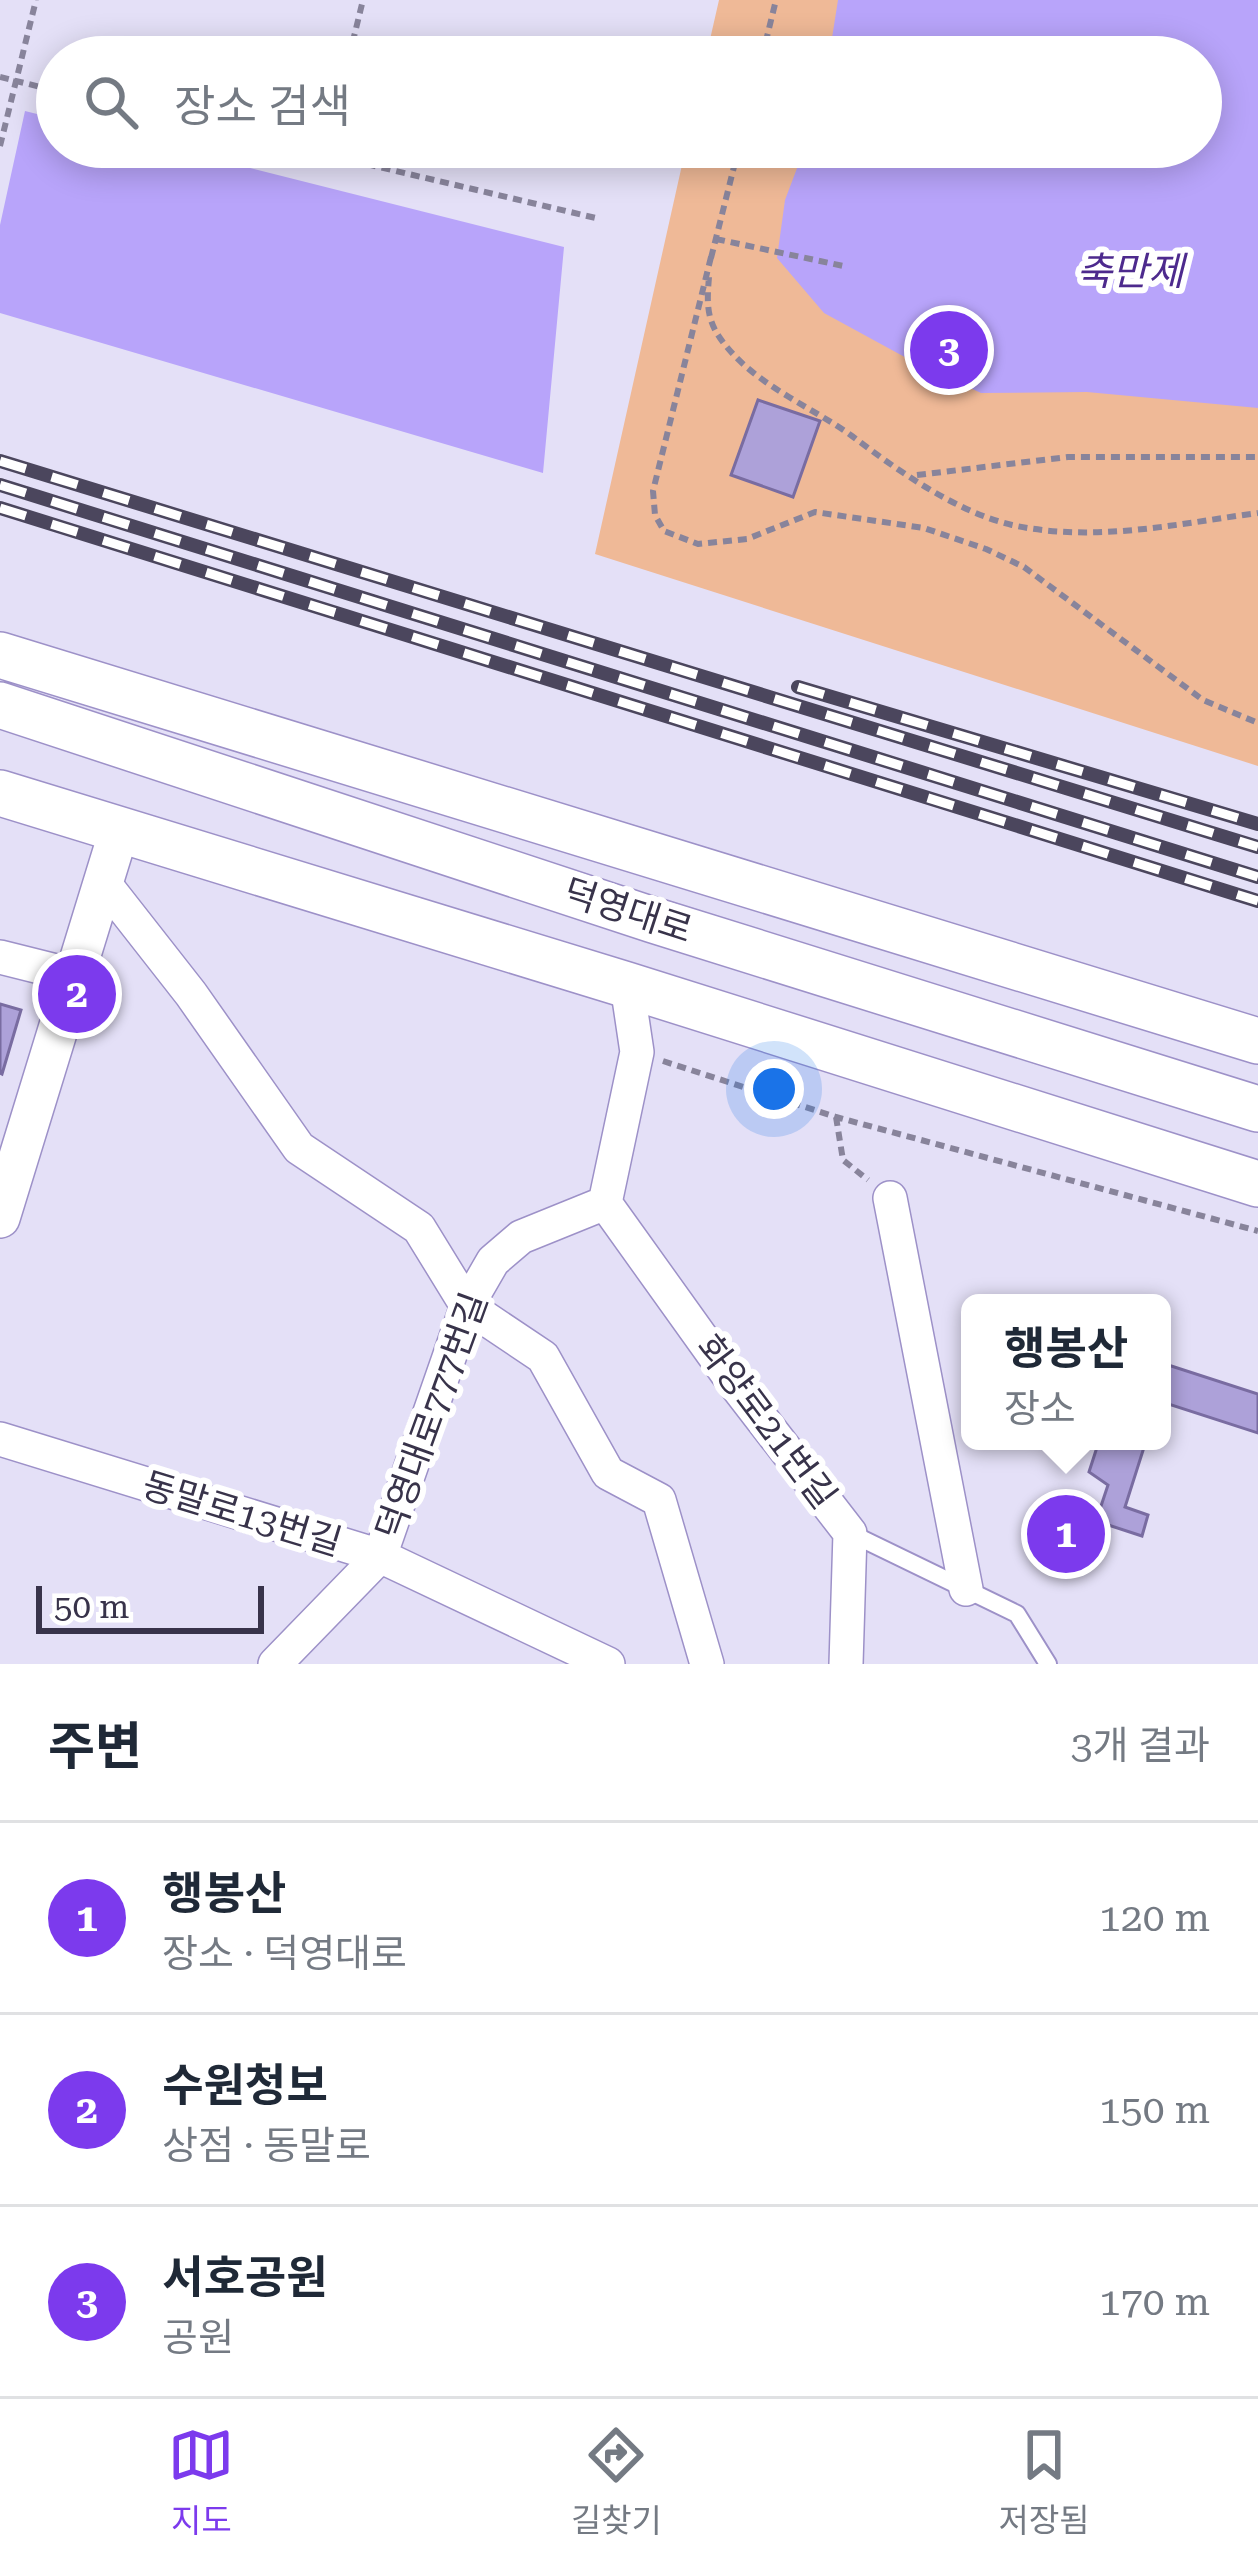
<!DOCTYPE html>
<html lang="ko">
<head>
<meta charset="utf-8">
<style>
  :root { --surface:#fff; --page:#f6f6f7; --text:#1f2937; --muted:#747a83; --line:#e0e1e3; --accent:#7c3aed }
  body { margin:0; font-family:"Roboto Serif","Noto Sans KR",serif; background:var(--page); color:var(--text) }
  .scale { position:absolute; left:36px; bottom:30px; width:228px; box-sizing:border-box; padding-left:12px; border:6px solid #38334a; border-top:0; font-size:33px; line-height:42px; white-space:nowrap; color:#38334a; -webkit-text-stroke:9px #fff; paint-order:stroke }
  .you { position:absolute; left:774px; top:1089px; width:42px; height:42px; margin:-30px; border:9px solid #fff; border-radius:50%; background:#1a73e8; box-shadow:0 0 0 18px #1a73e833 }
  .badge { display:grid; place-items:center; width:78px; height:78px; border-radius:50%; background:var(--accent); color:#fff; font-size:39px; font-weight:700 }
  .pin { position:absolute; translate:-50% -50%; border:6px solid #fff; box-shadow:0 3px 12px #0006 }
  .popup { position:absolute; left:961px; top:1294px; width:210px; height:156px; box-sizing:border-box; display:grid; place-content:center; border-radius:18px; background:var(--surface); filter:drop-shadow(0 3px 9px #0005); font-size:39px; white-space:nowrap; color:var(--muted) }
  .popup b { font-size:45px; color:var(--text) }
  .popup::after { content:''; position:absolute; left:50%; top:100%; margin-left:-24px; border:24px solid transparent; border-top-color:var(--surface) }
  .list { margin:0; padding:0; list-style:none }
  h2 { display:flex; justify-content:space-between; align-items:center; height:156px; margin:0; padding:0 48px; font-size:51px }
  h2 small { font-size:39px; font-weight:400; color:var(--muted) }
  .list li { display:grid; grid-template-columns:78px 1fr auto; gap:36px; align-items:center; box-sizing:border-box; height:192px; padding:0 48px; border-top:3px solid var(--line) }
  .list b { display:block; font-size:45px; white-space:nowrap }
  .list p { margin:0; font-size:39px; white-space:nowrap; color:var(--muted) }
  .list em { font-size:39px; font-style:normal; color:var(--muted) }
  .icon { flex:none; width:66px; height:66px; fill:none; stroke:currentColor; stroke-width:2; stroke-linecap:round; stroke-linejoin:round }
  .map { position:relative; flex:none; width:1258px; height:1664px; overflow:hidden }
  .search { position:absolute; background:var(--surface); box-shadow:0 6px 30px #0003; left:36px; right:36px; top:36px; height:132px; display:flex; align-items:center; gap:30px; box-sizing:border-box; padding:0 42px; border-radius:66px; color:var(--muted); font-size:45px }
  .sheet { height:732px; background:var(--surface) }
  nav { display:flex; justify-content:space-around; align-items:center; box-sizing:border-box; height:168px; border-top:3px solid var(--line); background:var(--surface); font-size:33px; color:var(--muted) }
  nav a { display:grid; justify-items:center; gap:6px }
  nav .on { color:var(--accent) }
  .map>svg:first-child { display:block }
  .green { fill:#efb997 }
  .water { fill:#b8a4fa }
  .building { fill:#ada1d9; stroke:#796ca1; stroke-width:3 }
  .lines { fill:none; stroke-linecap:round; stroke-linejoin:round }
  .service-casing { stroke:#9d91c8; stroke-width:20 }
  .minor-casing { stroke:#9d91c8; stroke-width:36 }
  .tertiary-casing { stroke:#9d91c8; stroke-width:42 }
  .secondary-casing { stroke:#9d91c8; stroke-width:48 }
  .path { stroke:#88849b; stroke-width:6; stroke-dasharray:9 6; stroke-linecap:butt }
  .service { stroke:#fff; stroke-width:16 }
  .minor { stroke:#fff; stroke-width:33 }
  .tertiary { stroke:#fff; stroke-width:39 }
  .secondary { stroke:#fff; stroke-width:45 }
  .rail-casing { stroke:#4b465d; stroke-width:14 }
  .rail { stroke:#fff; stroke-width:9; stroke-dasharray:27; stroke-linecap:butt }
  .labels { text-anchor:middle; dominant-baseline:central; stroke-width:12; stroke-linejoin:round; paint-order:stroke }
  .street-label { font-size:36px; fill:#38334a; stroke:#fff }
  .water-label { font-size:39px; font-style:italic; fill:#4d2a8d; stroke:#fff }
</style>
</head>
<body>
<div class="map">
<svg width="1258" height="1664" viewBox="0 0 1258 1664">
  <rect width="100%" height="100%" fill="#e4e0f7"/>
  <path class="green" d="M 719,0 L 1258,0 L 1258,766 L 595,554 L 686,147 L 1201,147 L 1201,57 L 706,57 Z"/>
  <path class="water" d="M 838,0 L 1258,0 L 1258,408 L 1087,392 L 981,393 L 912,361 L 824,313 L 777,258 L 785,200 L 805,147 L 1201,147 L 1201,57 L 829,57 Z
    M 25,111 L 57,119 L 57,147 L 167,147 L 564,247 L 543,473 L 0,313 L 0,225 Z"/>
  <path class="building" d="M 758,400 L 820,421 L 793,497 L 731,475 Z
    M 0,1004 L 21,1010 L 2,1074 L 0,1073 Z
    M 1162,1363 L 1258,1394 L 1258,1433 L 1162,1402 Z
    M 1099,1441 L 1146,1441 L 1125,1507 L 1148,1515 L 1142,1536 L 1096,1521 L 1108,1485 L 1089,1472 Z"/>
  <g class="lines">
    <defs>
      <path id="service" d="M 850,1533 L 1017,1614 L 1048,1664"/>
      <path id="minor" d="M 104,883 L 191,994 L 299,1148 L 419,1228 L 467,1306 L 543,1357 L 608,1473 L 659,1500 L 707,1664
        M 0,957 L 76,976
        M 890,1198 L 966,1589
        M 605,1203 L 731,1379 L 850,1533 L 846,1664
        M 605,1203 L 637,1052 L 627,985
        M 0,1439 L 380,1556 L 608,1664
        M 275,1664 L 380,1556 L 467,1306 L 493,1261 L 521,1237 L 605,1203"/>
      <path id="tertiary" d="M 0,1218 L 119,831"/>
      <path id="secondary" d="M 0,655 L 1258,1041
        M 0,705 L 653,920 L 1258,1109
        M 0,793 L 627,985 L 1258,1184"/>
    </defs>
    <use href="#service" class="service-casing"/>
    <use href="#minor" class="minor-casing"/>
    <use href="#tertiary" class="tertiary-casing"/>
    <use href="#secondary" class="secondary-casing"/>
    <path class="path" d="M 349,57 L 363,0
      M 762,57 L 776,0
      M 0,77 L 57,91
      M 0,146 L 36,0
      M 294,147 L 600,219
      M 716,239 L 848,267
      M 711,257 L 653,491 L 655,515 L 664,531 L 698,544 L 747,539 L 815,512 L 924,528 L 986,549 L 1024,567 L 1203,700 L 1258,723
      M 711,258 L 739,147
      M 709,277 C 707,301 706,318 720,338 C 752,384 809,405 852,436 C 897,470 956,512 1012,525 C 1095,543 1175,524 1258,513
      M 917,475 L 1068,457 L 1258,457
      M 663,1061 L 836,1117 L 1258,1231
      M 836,1117 L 843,1160 L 868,1180"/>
    <use href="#service" class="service"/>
    <use href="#minor" class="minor"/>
    <use href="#tertiary" class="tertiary"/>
    <use href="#secondary" class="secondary"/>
    <defs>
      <path id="rail" d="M 0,461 L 1258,847
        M 0,485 L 1258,877
        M 0,508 L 1258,901
        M 798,687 L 1258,824"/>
    </defs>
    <use href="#rail" class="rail-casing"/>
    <use href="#rail" class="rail"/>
  </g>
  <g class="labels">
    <g class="street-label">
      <text transform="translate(628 911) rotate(18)">덕영대로</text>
      <text transform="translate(432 1416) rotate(-70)">덕영대로777번길</text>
      <text transform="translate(766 1422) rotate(53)">화양로21번길</text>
      <text transform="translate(242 1514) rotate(17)">동말로13번길</text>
    </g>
    <g class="water-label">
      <text x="1130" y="272">축만제</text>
    </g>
  </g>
</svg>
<div class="scale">50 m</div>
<div class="you"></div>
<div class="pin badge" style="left:1066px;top:1534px">1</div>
<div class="popup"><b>행봉산</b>장소</div>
<div class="pin badge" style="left:77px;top:994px">2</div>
<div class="pin badge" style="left:949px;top:350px">3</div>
<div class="search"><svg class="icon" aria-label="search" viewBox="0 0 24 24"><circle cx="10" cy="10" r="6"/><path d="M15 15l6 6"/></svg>장소 검색</div>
</div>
<section class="sheet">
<h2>주변<small>3개 결과</small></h2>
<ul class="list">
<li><span class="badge">1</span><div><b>행봉산</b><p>장소 · 덕영대로</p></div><em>120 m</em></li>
<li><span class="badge">2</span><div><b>수원청보</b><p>상점 · 동말로</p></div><em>150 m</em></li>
<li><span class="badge">3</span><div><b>서호공원</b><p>공원</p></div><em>170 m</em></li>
</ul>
</section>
<nav>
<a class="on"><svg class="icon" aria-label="map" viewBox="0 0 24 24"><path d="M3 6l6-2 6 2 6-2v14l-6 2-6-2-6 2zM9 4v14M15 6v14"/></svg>지도</a>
<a><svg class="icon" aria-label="directions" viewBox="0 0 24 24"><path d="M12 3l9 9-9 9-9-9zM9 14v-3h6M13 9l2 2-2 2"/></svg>길찾기</a>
<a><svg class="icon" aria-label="saved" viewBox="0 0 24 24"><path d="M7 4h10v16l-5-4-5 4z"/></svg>저장됨</a>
</nav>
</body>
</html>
